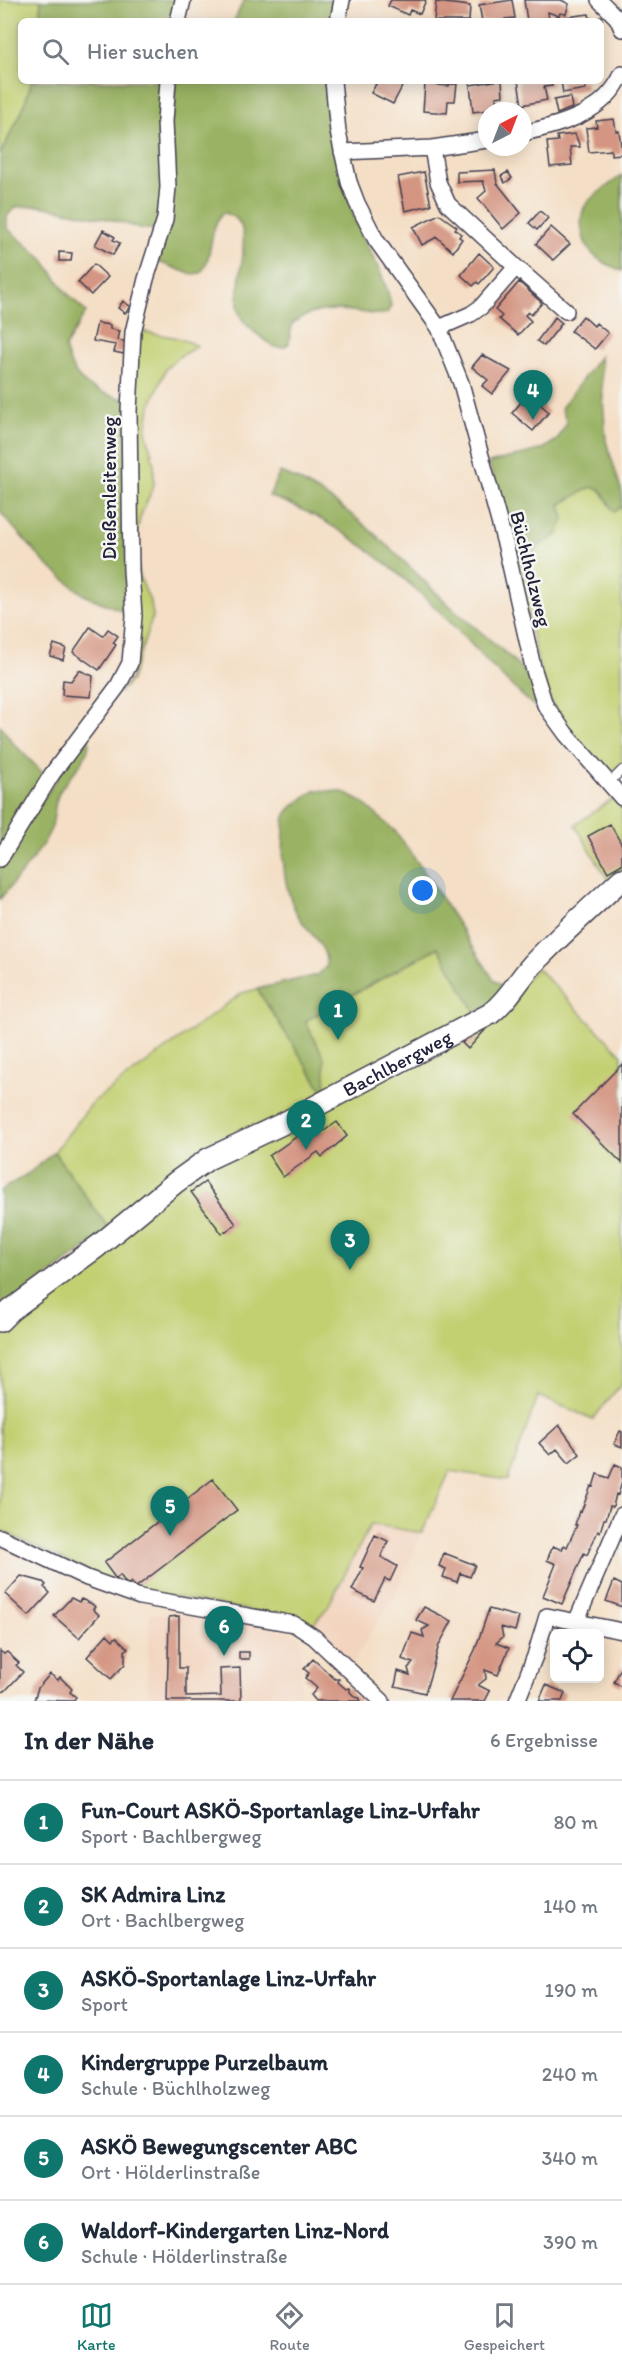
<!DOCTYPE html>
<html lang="de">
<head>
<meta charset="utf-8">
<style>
  :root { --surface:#fff; --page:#f2f2f3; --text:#1f2937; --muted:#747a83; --line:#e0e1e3; --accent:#0f766e }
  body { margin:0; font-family:Itim,sans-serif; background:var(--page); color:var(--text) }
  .controls { position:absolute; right:18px; bottom:18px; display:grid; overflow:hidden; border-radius:9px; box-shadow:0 3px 15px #0003 }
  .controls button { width:54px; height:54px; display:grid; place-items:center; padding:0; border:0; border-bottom:2px solid var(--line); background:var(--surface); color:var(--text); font:30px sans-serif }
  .compass { position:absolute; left:478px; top:102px; width:54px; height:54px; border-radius:50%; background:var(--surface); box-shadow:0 3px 15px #0003; rotate:42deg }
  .you { position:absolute; left:423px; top:891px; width:21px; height:21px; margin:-15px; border:4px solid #fff; border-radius:50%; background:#1a73e8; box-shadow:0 0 0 9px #1a73e833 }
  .badge { display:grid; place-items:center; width:39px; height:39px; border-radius:50%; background:var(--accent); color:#fff; font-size:20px; font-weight:700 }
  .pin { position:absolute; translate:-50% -50px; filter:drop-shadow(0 2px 3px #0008) }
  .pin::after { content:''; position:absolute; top:32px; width:21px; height:18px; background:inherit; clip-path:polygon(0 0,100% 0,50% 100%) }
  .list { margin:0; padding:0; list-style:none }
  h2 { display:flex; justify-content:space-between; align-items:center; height:78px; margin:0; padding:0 24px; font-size:26px }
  h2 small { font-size:20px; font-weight:400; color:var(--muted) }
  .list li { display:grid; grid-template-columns:39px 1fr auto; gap:18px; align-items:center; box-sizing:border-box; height:84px; padding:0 24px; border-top:2px solid var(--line) }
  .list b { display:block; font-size:22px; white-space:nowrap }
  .list p { margin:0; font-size:20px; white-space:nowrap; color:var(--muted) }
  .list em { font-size:20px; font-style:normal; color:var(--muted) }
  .icon { flex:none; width:33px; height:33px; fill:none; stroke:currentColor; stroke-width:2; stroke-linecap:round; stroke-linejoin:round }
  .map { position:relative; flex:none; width:622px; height:1701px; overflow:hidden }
  .search { position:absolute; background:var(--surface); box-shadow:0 3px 15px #0003; left:18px; right:18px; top:18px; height:66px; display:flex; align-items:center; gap:15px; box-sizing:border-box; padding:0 21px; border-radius:9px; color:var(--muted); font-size:22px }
  .sheet { height:582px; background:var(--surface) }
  nav { display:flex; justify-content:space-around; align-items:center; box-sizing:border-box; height:84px; border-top:2px solid var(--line); background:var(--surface); font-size:16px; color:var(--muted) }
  nav a { display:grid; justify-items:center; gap:3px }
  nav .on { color:var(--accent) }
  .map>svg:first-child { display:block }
  .built { fill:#f3d4be }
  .green { fill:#c3d072; stroke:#727956; stroke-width:1.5 }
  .forest { fill:#9ab264; stroke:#5e6a50; stroke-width:1.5 }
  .building { fill:#d49582 }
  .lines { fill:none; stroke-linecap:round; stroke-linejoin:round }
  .lane-casing { stroke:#423e50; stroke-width:10 }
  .street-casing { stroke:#423e50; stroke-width:18 }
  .secondary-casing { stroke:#423e50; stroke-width:24 }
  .lane { stroke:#fff; stroke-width:8 }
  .street { stroke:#fff; stroke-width:15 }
  .secondary { stroke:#fff; stroke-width:21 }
  .labels { text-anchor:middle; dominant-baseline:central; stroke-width:5; stroke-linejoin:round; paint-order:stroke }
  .street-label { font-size:20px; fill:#22223b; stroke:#f6f6f2 }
</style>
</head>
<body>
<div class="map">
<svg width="622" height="1701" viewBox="0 0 622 1701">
  <rect width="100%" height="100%" fill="#f6f6f2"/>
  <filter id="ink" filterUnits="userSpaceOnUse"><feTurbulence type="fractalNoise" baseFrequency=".0167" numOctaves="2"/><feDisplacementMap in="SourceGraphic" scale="12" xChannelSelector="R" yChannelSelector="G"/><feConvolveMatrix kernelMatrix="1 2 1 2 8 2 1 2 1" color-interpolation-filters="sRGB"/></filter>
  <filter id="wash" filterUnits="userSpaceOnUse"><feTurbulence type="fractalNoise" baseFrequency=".008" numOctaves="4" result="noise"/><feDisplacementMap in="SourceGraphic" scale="24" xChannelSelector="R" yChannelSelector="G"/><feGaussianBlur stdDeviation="1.35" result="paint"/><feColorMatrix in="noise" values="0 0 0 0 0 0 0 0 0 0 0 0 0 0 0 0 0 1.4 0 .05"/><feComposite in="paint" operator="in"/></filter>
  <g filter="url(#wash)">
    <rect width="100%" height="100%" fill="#f4dfc6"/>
    <path class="built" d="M 371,1524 L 422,1533 L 393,1598 L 351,1665 L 312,1625 L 327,1608 Z
      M 150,1614 L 182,1615 L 290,1630 L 301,1638 L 300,1701 L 150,1701 L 147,1673 Z"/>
    <path class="green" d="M 0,0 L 41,0 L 39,21 L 21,21 L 21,81 L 32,81 L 22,111 L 0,155 Z
      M 138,330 C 161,337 176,334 197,346 L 177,358 L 166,369 L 150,407 L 146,431 L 154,463 L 154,485 L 141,515 L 137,531 L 137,563 L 139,575 L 151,604 L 153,616 L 131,680 L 119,693 L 131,678 L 132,429 Z
      M 591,487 L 601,490 L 614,511 L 622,506 L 622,763 L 610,774 C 591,752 565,729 552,703 C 536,672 529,614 521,578 L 529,573 L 528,559 L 540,545 L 557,535 L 564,519 L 560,504 Z
      M 614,798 L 622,806 L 622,872 L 610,883 L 575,825 Z
      M 439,947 L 482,1024 L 537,968 L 622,1055 L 622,1383 L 593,1419 L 538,1396 L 508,1480 L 450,1471 L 422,1533 L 371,1524 L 327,1608 L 312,1625 L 299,1619 L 150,1593 L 103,1578 L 0,1530 L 0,1336 L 16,1317 L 117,1240 L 54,1152 L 93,1102 L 242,993 L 257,989 L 323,1091 L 324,1058 L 305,1021 Z"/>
    <path class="forest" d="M 41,0 L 179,0 L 175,21 L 39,21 Z
      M 244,0 L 338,0 L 333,21 L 234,21 Z
      M 32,81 L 165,81 L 165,161 L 158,229 L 143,229 L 113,220 L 40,206 L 16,207 L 7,216 L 7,228 L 44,260 L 65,291 L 86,312 L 65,347 C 73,384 93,392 128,400 L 130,614 L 84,595 L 45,563 L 0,512 L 0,155 L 22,111 Z
      M 172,81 L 329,81 C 336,121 340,164 350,204 C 359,238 386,273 391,306 L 387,313 C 375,316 370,313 359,312 C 336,308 311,308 292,324 L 289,343 L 284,347 L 274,347 C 264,339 246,328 240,315 C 229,288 264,218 223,213 C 208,228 214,255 201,273 L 190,274 L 156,261 Z
      M 622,175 L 622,271 C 611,266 598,261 590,251 C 581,238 577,214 588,202 C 597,192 611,184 622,175 Z
      M 600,356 L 606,441 L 622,492 L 622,506 L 614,512 L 601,490 L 591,487 L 560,504 L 564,519 L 557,535 L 540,545 L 528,559 L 529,573 L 521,578 L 489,463 L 543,449 L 557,440 L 567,423 L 561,408 Z
      M 280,472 C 349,500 396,555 448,604 C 474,628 508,651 530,679 C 536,688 539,703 543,713 C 499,679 466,635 425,598 C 381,556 327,516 269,496 Z
      M 0,725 L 13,743 L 46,776 L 0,850 Z
      M 85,735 L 89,739 C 90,760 70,774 60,791 C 52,804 56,819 50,831 C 38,856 17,878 0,899 L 0,866 Z
      M 316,790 L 343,792 L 362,802 L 396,832 L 423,870 L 494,980 L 508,990 L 477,1015 L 438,947 L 305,1021 L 324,1058 L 326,1089 L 323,1091 L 257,989 L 317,975 L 326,967 C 329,945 305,931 296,912 C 283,886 282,859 284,831 C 284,827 284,821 285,817 C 290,805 306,797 316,790 Z
      M 54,1152 L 110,1230 L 0,1311 L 0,1191 L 29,1173 Z"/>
    <g id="blocks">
      <path class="building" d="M 391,0 L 426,0 L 420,14 L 410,10 L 408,15 L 388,6 Z
        M 512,0 L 515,18 L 505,19 L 505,21 L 482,21 L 479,5 Z
        M 524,0 L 561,0 L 569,4 L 566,14 L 560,13 L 559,16 L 548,12 L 549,20 L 527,21 Z
        M 436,2 L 470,6 L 469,21 L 434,21 Z
        M 589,14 L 590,19 L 602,17 L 602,21 L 567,21 L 566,17 Z
        M 370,81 L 405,81 L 393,104 L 371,93 L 376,84 Z
        M 494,81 L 502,81 L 503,96 L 496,97 L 497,109 L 473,112 L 470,85 Z
        M 518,81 L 551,81 L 552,86 L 544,87 L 547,100 L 522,105 Z
        M 561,81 L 585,81 L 586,89 L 563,93 Z
        M 425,84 L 449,86 L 449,84 L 457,84 L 455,101 L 448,101 L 447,113 L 423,111 Z
        M 570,97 L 572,108 L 557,114 L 554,100 Z
        M 614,119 L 616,131 L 619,131 L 622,154 L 611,155 L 611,150 L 589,152 L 586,128 L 597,127 L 596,121 Z
        M 575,134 L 580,147 L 570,147 L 572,165 L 550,167 L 547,142 L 558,141 L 557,136 Z
        M 495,170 L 497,183 L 521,213 L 503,229 L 478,198 L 486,191 L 483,181 L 457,182 L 457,172 Z
        M 424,172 L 431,205 L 405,211 L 398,177 Z
        M 508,172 L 512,178 L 505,183 L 501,176 Z
        M 540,211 L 548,218 L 537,230 L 529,223 Z
        M 439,214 L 457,227 L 455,229 L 461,234 L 459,237 L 462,239 L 453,252 L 437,237 L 422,245 L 413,227 Z
        M 551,227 L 570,244 L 553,260 L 536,244 Z
        M 103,230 L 115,237 L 113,240 L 120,243 L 113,255 L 95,245 Z
        M 59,252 L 72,253 L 71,261 L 59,261 Z
        M 479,253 L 494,267 L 479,284 L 477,282 L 473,286 L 461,275 Z
        M 94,264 L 108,277 L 91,295 L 78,282 Z
        M 519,282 L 542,303 L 531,315 L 528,312 L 525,315 L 531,321 L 518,335 L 499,319 L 502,316 L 495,310 Z
        M 123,301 L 131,307 L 125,313 L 118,308 Z
        M 583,316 L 594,326 L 596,323 L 608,333 L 595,349 L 571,331 Z
        M 555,317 L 562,323 L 544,346 L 537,341 Z
        M 97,323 L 110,325 L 110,329 L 119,331 L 117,340 L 127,342 L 124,354 L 114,352 L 116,345 L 93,341 Z
        M 482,355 L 511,371 L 492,394 L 482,386 L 488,380 L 472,367 Z
        M 528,394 L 549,412 L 533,431 L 512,413 Z
        M 90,627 L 103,636 L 108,629 L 118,636 L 113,643 L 116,645 L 99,670 L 73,652 Z
        M 54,644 L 66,648 L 63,660 L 50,656 Z
        M 79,670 L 93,676 L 91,697 L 62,695 L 63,680 L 71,681 Z
        M 610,824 L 622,845 L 622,864 L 608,872 L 588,836 Z
        M 479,1025 L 485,1030 L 468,1049 L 462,1043 Z
        M 622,1064 L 622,1163 L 573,1114 Z
        M 318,1122 L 324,1131 L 337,1122 L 347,1136 L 322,1157 L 318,1152 L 283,1177 L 269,1156 Z
        M 205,1182 L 236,1224 L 222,1234 L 191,1192 Z
        M 559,1425 L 580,1454 L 569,1463 L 557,1449 L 550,1455 L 539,1443 Z
        M 620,1431 L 622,1432 L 622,1447 L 614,1444 Z
        M 615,1464 L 622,1467 L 622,1482 L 618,1495 L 616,1494 L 613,1507 L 610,1506 L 606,1519 L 604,1519 L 600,1532 L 598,1531 L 587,1555 L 584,1553 L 562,1604 L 543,1596 L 556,1564 L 547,1560 L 553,1546 L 562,1550 L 564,1545 L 567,1547 L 577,1525 L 575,1525 L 579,1511 L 581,1512 L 591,1486 L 593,1487 L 597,1474 L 609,1478 Z
        M 213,1479 L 237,1510 L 136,1587 L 131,1582 L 127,1585 L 120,1575 L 116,1579 L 104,1563 Z
        M 375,1535 L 388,1541 L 381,1557 L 397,1566 L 390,1581 L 385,1579 L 374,1601 L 352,1590 L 363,1568 L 360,1567 Z
        M 444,1553 L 475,1565 L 470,1577 L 460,1573 L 457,1582 L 443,1577 L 446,1569 L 439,1566 Z
        M 21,1576 L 43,1582 L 46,1585 L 44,1587 L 50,1593 L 29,1616 L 5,1594 Z
        M 614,1581 L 622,1585 L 622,1607 L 606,1601 Z
        M 71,1598 L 79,1602 L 81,1599 L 92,1604 L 95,1607 L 93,1609 L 99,1615 L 79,1638 L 54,1616 Z
        M 424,1607 L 452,1621 L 439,1645 L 425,1693 L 395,1686 L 398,1671 L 410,1675 L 408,1668 L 413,1663 L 402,1659 L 412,1633 L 424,1637 L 422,1630 L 429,1626 L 416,1620 Z
        M 489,1609 L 519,1617 L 515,1631 L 501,1627 L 503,1637 L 496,1643 L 509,1648 L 498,1675 L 485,1670 L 486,1679 L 478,1685 L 490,1691 L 485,1701 L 450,1701 L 475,1650 Z
        M 179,1616 L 179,1668 L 186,1668 L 186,1697 L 221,1696 L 220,1669 L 240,1668 L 241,1701 L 167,1701 L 169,1617 Z
        M 107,1634 L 113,1640 L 116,1637 L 128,1648 L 125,1651 L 125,1664 L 111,1679 L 87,1657 Z
        M 0,1651 L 4,1654 L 7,1652 L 19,1663 L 16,1665 L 23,1672 L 5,1691 L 0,1692 Z
        M 239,1652 L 249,1652 L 249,1659 L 239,1659 Z
        M 313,1659 L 335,1679 L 339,1679 L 338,1682 L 346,1689 L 350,1688 L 350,1692 L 355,1697 L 360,1698 L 360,1701 L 316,1701 L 311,1695 L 317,1688 L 305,1678 L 309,1673 L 304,1669 Z
        M 622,1666 L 622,1687 L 614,1682 Z
        M 50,1674 L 58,1680 L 60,1677 L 72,1689 L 70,1692 L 76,1697 L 73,1701 L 34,1700 L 38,1688 Z
        M 546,1685 L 565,1693 L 562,1701 L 539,1701 Z"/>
    </g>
  </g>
  <g filter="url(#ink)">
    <use href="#blocks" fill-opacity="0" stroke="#423e50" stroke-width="1.5"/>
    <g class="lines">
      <defs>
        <path id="lane" d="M 609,783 L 622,770"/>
        <path id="street" d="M 599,0 L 617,18 L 622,29
          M 178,21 L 183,0
          M 338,21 L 342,0
          M 333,81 L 338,132 L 349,182 L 357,203 L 376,240 L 439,328 L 461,383 L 506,547 L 533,667 L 545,705 L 566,734 L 622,798
          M 523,133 C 561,125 605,113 622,74
          M 432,148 L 438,182 L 448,204 L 516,267 L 481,307 L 471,314 L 439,328
          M 342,152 L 432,148 L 487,140
          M 516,267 L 566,311
          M 0,859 L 52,774 L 118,686 L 130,663 L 134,616 L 131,570 L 129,411 L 133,332 L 146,279 L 165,219 L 168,187 L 165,121 L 168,81
          M 0,1537 L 87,1578 L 140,1597 L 294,1624 L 314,1637 L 382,1701
          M 576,1622 L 622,1515
          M 517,1701 L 535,1656 L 547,1616 L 622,1631"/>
        <g id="secondary">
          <path id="s1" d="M 0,1321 L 11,1310 L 98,1246 L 176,1182 L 208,1159 L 282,1124 L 490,1014 C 508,1000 517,982 532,965 C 560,935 592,907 622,879"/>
        </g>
      </defs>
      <use href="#lane" class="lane-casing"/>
      <use href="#street" class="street-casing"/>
      <use href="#secondary" class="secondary-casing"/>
      <use href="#lane" class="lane"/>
      <use href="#street" class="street"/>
      <use href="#secondary" class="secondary"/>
    </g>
  </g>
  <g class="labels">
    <g class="street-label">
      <text transform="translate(109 488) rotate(-90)">Dießenleitenweg</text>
      <text transform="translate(531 569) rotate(76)">Büchlholzweg</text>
      <text stroke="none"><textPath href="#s1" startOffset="476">Bachlbergweg</textPath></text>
    </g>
  </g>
</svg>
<div class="controls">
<button><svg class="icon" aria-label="locate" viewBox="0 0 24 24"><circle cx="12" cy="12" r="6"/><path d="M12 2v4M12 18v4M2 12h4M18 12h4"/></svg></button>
</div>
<svg class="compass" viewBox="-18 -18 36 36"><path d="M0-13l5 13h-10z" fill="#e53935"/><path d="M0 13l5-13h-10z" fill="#747a83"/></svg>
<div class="you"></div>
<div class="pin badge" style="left:338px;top:1040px">1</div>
<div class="pin badge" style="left:306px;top:1150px">2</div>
<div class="pin badge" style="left:350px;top:1270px">3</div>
<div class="pin badge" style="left:533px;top:420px">4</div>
<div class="pin badge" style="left:170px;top:1536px">5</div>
<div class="pin badge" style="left:224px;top:1656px">6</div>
<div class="search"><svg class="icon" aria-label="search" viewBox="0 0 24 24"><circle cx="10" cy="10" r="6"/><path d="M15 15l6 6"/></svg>Hier suchen</div>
</div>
<section class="sheet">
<h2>In der Nähe<small>6 Ergebnisse</small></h2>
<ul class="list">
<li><span class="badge">1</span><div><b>Fun-Court ASKÖ-Sportanlage Linz-Urfahr</b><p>Sport · Bachlbergweg</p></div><em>80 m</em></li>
<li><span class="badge">2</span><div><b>SK Admira Linz</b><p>Ort · Bachlbergweg</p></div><em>140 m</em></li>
<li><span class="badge">3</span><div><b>ASKÖ-Sportanlage Linz-Urfahr</b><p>Sport</p></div><em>190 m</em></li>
<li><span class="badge">4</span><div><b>Kindergruppe Purzelbaum</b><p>Schule · Büchlholzweg</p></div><em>240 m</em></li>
<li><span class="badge">5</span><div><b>ASKÖ Bewegungscenter ABC</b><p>Ort · Hölderlinstraße</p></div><em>340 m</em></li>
<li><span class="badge">6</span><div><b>Waldorf-Kindergarten Linz-Nord</b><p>Schule · Hölderlinstraße</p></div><em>390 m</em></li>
</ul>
</section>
<nav>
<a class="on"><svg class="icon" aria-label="map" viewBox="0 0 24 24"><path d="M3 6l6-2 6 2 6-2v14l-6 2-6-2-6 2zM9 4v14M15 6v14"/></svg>Karte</a>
<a><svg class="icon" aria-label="directions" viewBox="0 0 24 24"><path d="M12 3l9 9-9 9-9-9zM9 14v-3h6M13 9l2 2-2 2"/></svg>Route</a>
<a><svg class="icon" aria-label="saved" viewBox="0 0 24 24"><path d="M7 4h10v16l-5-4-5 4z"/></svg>Gespeichert</a>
</nav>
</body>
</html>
